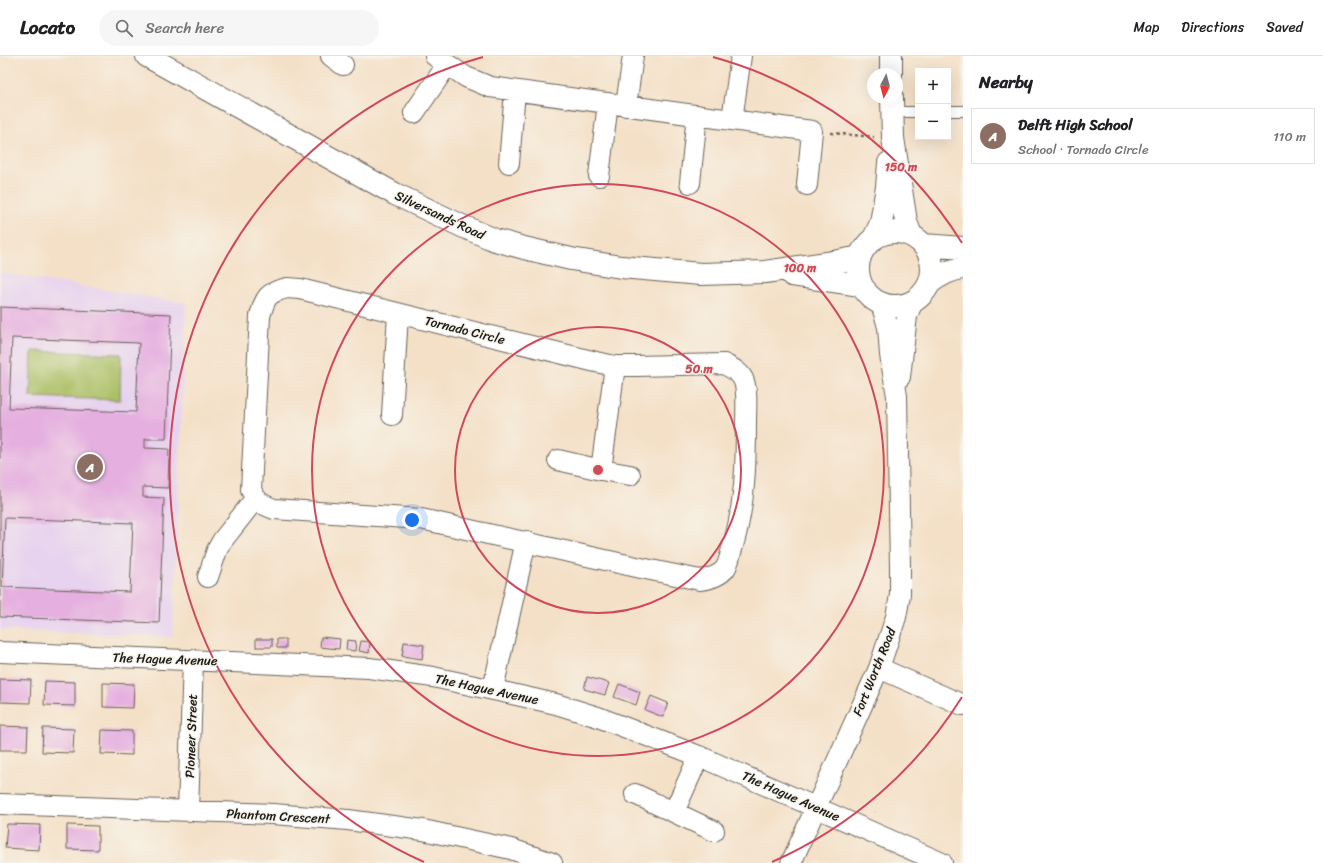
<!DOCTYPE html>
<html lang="en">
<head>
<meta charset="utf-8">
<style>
  :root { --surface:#fff; --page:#f6f6f6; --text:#202124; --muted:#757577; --line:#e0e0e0; --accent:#b45309 }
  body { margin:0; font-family:Sriracha,sans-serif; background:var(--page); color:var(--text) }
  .controls { position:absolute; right:12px; top:12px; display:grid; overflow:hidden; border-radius:0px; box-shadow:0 4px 16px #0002 }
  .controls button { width:36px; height:36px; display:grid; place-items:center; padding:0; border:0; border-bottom:1px solid var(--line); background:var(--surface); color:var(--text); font:20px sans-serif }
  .compass { position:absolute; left:867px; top:12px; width:36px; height:36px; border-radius:50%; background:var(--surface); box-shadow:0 4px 16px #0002; rotate:186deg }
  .you { position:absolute; left:412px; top:464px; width:14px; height:14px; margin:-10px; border:3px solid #fff; border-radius:50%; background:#1a73e8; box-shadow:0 0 0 6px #1a73e833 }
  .badge { display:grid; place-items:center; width:26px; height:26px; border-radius:50%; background:var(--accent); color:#fff; font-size:13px; font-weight:700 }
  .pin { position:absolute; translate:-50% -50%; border:2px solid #fff; box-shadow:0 1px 4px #0006 }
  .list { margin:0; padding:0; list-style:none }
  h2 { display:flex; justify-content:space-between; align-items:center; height:52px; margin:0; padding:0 16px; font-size:17px }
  h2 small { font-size:13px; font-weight:400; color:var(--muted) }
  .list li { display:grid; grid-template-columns:26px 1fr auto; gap:12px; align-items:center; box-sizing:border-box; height:56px; margin:0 8px 8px; padding:0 8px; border:1px solid var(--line); border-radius:0px }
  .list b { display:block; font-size:15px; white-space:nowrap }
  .list p { margin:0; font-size:13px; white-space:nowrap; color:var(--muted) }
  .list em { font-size:13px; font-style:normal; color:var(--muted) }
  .icon { flex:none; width:22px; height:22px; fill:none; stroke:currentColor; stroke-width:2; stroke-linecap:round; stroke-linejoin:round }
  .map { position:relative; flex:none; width:963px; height:807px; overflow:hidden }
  header { display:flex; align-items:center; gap:24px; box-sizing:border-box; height:56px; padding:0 20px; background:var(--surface); border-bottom:1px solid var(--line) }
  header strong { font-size:19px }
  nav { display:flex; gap:22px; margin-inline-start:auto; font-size:14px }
  .search { width:280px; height:36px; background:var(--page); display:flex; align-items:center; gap:10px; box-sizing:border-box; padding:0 14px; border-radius:22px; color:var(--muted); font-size:15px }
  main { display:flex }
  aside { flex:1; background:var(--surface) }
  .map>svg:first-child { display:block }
  .built { fill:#e7d2ef }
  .green { fill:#a9be62; stroke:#626d3f }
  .building { fill:#e5b0e0; fill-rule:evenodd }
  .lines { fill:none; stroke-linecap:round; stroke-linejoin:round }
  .service-casing { stroke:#686158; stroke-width:12 }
  .minor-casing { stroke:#686158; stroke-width:22 }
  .tertiary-casing { stroke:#686158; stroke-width:24 }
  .path { stroke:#686158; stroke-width:2.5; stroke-dasharray:3 3; stroke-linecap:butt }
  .service { stroke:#fff; stroke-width:10 }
  .minor { stroke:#fff; stroke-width:20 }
  .tertiary { stroke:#fff; stroke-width:22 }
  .ring { fill:none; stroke:#d1495b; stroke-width:2 }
  .labels { text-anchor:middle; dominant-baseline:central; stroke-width:3; stroke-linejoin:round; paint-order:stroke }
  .street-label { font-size:13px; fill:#1c1c1c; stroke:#f7f3e8 }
  .centre { fill:#d1495b; stroke:#f7f3e8; stroke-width:2 }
  .ring-label { font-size:12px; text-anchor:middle; font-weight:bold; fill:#d1495b; stroke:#f7f3e8; stroke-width:3; stroke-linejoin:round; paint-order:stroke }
</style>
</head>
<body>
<header>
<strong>Locato</strong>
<div class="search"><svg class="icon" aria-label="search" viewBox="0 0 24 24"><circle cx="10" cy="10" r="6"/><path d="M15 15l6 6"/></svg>Search here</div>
<nav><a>Map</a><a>Directions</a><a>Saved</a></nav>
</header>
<main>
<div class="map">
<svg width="963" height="807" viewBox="0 0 963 807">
  <rect width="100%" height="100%" fill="#f7f3e8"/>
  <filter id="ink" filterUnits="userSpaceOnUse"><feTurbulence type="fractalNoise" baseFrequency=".025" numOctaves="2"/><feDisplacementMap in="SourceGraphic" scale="8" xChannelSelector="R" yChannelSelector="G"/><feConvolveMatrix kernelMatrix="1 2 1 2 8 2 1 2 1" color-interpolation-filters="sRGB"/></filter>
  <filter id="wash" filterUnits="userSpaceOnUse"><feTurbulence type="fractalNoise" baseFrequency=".012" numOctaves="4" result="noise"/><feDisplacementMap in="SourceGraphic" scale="16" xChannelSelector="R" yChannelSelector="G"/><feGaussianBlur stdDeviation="0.9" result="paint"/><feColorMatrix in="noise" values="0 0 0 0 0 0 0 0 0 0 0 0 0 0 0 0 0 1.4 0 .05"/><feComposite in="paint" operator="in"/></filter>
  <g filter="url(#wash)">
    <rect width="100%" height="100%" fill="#f4e0c7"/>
    <path class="built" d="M 0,217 L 186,247 L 173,581 L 0,574 Z"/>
    <path class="green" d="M 32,295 L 121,298 L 120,344 L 30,341 Z"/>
    <g id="blocks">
      <path class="building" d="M 0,251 L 171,258 L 166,383 L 145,383 L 145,392 L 169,393 L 168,432 L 143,431 L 143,441 L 164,442 L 159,567 L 0,561 ZM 12,282 L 139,287 L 136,356 L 9,352 ZM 5,462 L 133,467 L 130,536 L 2,531 Z
        M 321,581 L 340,583 L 339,593 L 320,591 Z
        M 256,583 L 272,583 L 272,591 L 256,591 Z
        M 277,583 L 286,583 L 286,592 L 277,592 Z
        M 347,584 L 356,585 L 355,595 L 346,594 Z
        M 361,585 L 370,586 L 369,597 L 359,595 Z
        M 404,586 L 424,589 L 422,603 L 402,600 Z
        M 587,621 L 609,627 L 605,639 L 584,633 Z
        M 0,623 L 31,624 L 30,647 L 0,646 Z
        M 45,625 L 75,626 L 75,650 L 44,649 Z
        M 103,627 L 134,628 L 133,652 L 103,651 Z
        M 619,628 L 640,636 L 636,649 L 614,641 Z
        M 651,640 L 668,647 L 663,661 L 645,654 Z
        M 0,670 L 28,671 L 27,694 L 0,694 Z
        M 43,672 L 74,673 L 73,697 L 42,696 Z
        M 102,674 L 132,675 L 132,699 L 101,698 Z
        M 7,768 L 40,769 L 39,794 L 5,792 Z
        M 67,769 L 98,770 L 98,794 L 67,793 Z"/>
    </g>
  </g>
  <g filter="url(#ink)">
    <use href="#blocks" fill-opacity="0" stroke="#686158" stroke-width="1"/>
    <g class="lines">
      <defs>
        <path id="service" d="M 948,55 L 963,55
          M 892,56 L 918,56"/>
        <path id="minor" d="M 331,0 L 343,9
          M 435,0 L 466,21 L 490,31 L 812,75 L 807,129
          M 626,50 L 633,0
          M 414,57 L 447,9
          M 732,64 L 741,0
          M 509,107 L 515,35
          M 599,120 L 608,47
          M 690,127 L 697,59
          M 287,232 L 300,233 L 596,306 L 615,310 L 636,310 L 724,308 C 731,312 739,315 743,323 C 748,333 746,355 746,366 C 746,409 745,451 732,493 C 730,499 729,507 725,513 C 719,520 709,523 700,524 L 641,512 L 421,463 L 274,453 C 261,448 257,446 251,434 L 260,260 C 266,240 267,237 287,232 Z
          M 900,321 L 907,260 L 913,245
          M 392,359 L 398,258
          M 558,404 L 601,414 L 630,419
          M 601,414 L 615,310
          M 208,521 L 217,494 L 222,485 L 255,443
          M 0,596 L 369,612 L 433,621 L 512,638 L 556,648 L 598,661 L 699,700 L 942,807
          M 879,612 L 963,649
          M 493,633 L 526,485
          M 635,738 L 714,775
          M 0,748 L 273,758 L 348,764 L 423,774 L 511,793 L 552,807
          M 188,755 L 193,604
          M 674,756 L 699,700
          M 791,807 L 879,612 L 896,561 L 900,539 L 900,511 L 897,340 L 890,299 L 888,271 L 881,247"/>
        <path id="tertiary" d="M 147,0 L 395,138 L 462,170 L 495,184 L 524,192 L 571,203 L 621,211 L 701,218 L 765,216 L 834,206 L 860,201
          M 891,0 L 891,18
          M 892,42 L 893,82 L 906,166 L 911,179
          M858 213a37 37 0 1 1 74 0a37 37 0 1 1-74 0Z
          M 874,182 L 881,167 L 887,131 L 889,107
          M 924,189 L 963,192
          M 792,219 L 847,227 L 859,229 L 865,234
          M 930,227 C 940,219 950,214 963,212"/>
      </defs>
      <use href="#service" class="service-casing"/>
      <use href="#minor" class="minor-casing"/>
      <use href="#tertiary" class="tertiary-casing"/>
      <path class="path" d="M 831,77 L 874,81"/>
      <use href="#service" class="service"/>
      <use href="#minor" class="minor"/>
      <use href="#tertiary" class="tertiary"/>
    </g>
  </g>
  <g class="ring">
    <circle cx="598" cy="414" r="143"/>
    <circle cx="598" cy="414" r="286"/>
    <path d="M962 641A429 429 0 0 1 772 806M424 806A429 429 0 0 1 483 1M713 1A429 429 0 0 1 962 187"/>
  </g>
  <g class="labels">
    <g class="street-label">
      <text transform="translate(440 159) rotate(25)">Silversands Road</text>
      <text transform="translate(465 274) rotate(14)">Tornado Circle</text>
      <text transform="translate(165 603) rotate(2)">The Hague Avenue</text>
      <text transform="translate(874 616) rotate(-68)">Fort Worth Road</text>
      <text transform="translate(487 633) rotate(12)">The Hague Avenue</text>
      <text transform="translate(191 680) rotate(-88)">Pioneer Street</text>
      <text transform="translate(791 740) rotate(24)">The Hague Avenue</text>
      <text transform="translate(278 760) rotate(3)">Phantom Crescent</text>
    </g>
  </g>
  <circle cx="598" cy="414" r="6" class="centre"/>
  <g class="ring-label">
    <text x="901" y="115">150 m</text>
    <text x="800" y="216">100 m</text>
    <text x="699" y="317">50 m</text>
  </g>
</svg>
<div class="controls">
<button>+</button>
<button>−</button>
</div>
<svg class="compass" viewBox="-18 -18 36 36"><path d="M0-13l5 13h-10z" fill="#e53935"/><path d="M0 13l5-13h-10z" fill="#757577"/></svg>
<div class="you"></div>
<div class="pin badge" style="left:90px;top:411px;background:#8d6e63">A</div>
</div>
<aside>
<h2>Nearby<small></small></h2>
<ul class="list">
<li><span class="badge" style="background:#8d6e63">A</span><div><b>Delft High School</b><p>School · Tornado Circle</p></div><em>110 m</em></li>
</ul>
</aside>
</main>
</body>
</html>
